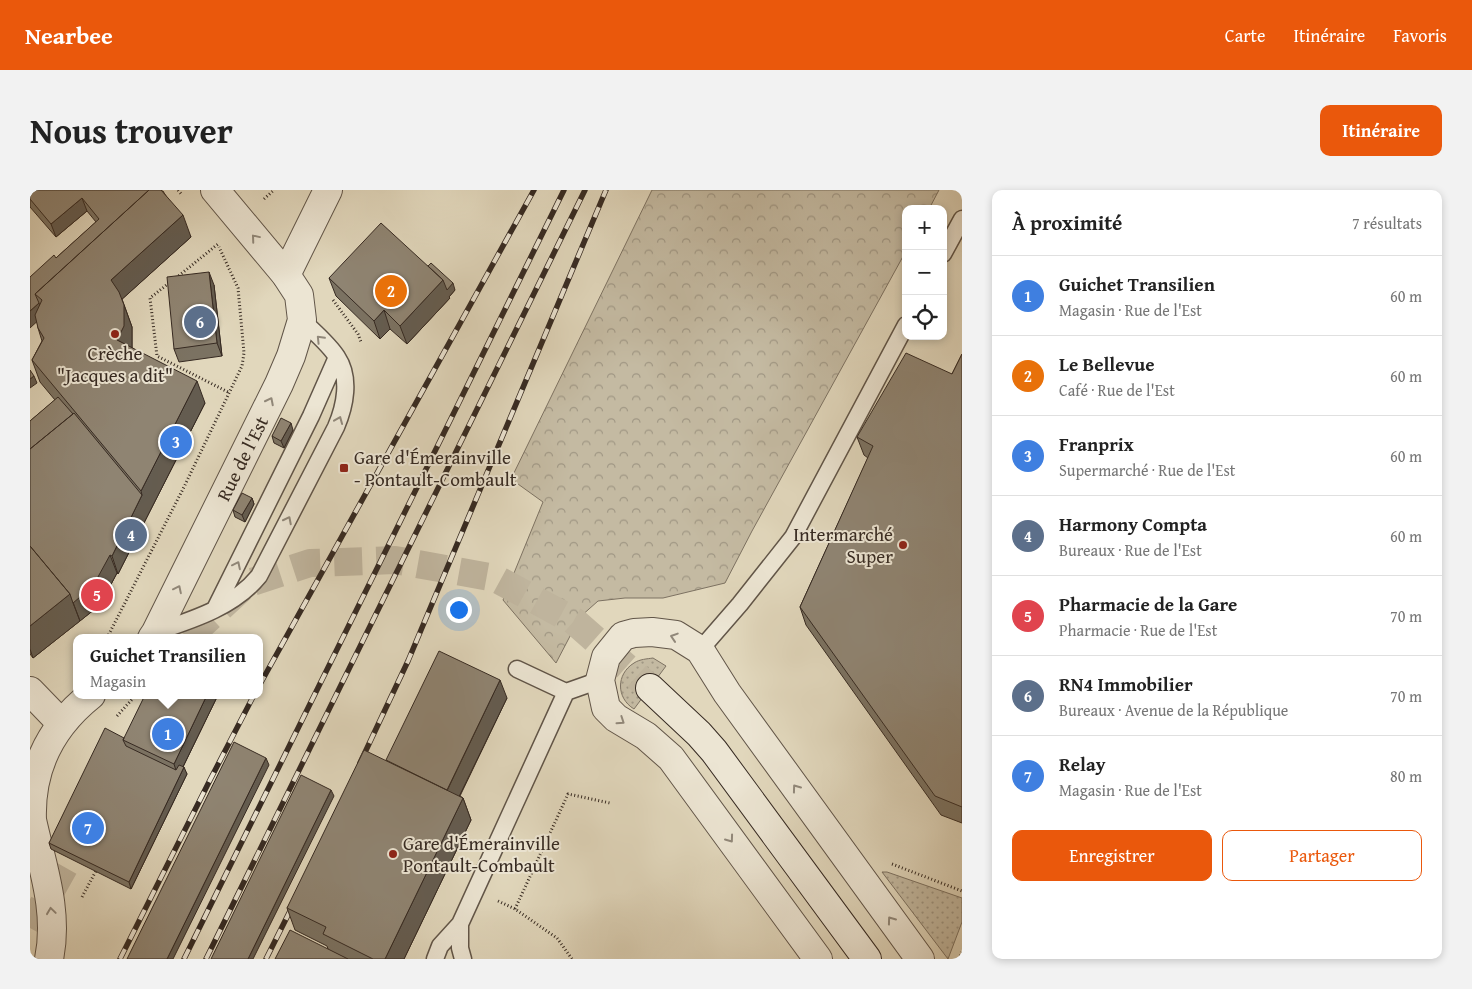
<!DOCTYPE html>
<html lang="fr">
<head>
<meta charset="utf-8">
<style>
  :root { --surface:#fff; --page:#f2f2f2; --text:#222; --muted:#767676; --line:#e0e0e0; --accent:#ea580c }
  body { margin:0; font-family:"Gentium Book Plus",serif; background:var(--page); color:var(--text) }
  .controls { position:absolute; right:15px; top:15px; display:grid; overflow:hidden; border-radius:10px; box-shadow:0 2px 8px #0003 }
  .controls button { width:45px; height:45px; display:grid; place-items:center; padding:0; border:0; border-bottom:1px solid var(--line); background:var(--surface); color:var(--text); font:25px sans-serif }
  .you { position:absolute; left:428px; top:419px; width:18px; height:18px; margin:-12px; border:4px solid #fff; border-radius:50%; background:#1a73e8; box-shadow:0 0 0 8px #1a73e833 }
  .badge { display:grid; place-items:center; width:32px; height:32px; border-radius:50%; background:var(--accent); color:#fff; font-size:16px; font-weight:700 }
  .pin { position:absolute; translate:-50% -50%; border:2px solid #fff; box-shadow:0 1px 5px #0006 }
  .popup { position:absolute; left:43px; top:444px; width:190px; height:65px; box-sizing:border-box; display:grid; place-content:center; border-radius:10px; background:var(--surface); filter:drop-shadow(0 1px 4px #0005); font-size:16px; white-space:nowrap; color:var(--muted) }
  .popup b { font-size:19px; color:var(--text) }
  .popup::after { content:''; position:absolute; left:50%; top:100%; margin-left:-10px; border:10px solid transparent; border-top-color:var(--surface) }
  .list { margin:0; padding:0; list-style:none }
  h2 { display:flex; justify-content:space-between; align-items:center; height:65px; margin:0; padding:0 20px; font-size:21px }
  h2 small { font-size:16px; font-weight:400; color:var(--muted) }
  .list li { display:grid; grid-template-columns:32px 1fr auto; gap:15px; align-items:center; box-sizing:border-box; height:80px; padding:0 20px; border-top:1px solid var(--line) }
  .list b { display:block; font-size:19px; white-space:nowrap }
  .list p { margin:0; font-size:16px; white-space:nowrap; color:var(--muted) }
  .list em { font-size:16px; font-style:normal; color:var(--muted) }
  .actions { display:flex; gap:10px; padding:15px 20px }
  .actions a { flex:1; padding:11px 0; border:1px solid var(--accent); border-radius:10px; text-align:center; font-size:18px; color:var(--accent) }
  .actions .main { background:var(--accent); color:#fff }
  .icon { flex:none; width:28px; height:28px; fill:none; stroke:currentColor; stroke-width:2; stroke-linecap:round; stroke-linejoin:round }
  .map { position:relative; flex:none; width:932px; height:769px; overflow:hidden; border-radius:10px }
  header { display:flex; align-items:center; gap:30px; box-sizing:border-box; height:70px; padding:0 25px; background:var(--accent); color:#fff }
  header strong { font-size:24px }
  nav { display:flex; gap:28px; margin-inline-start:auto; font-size:18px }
  .intro { display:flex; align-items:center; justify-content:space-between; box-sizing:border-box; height:120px; padding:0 30px }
  h1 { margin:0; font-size:35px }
  .button { padding:12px 22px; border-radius:10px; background:var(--accent); color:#fff; font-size:18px; font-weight:700 }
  main { display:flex; gap:30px; padding:0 30px }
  aside { flex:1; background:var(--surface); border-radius:10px; box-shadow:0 2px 8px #0003 }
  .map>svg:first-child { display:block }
  .grass { fill:url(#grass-dots); stroke:#7d7262 }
  .forest { fill:url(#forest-crowns); stroke:#7d7262 }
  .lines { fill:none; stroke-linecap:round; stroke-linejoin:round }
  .secondary-tunnel { stroke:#bfb49d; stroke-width:28; stroke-dasharray:28 14; stroke-linecap:butt }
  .service-casing { stroke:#615548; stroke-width:19 }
  .minor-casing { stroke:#615548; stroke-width:30 }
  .tertiary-casing { stroke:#615548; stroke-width:30 }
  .secondary-casing { stroke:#362a22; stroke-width:30 }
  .path { stroke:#362a22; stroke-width:3; stroke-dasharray:1 2.5; stroke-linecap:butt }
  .service { stroke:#ece5d3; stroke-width:16 }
  .minor { stroke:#ece5d3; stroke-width:28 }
  .tertiary { stroke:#ece5d3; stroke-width:28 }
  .secondary { stroke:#ece5d3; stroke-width:28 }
  .rail-casing { stroke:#362a22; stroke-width:5.5 }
  .rail { stroke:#ece5d3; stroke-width:4; stroke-dasharray:11; stroke-linecap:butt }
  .wall { fill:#7b7262; stroke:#362a22 }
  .shaded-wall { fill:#645c50; stroke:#362a22 }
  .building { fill:#8f8472; stroke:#362a22 }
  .oneway { stroke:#91887a }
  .poi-dot { fill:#8f2418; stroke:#ece5d3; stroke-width:2 }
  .labels { text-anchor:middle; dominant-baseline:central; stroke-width:4; stroke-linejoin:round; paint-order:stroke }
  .poi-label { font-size:19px; fill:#362a22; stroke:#ece5d3; text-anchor:start }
  .street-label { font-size:19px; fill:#362a22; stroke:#ece5d3 }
</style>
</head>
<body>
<header>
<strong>Nearbee</strong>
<nav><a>Carte</a><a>Itinéraire</a><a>Favoris</a></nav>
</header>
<div class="intro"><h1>Nous trouver</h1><a class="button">Itinéraire</a></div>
<main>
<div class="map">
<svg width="932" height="769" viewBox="0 0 932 769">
  <defs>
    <pattern id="grass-dots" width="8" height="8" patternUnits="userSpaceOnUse" patternTransform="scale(1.25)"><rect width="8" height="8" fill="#c4baa2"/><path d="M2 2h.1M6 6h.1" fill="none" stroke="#a09784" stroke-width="1.8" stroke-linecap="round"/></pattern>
    <pattern id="forest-crowns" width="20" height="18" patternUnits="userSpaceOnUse" patternTransform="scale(1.25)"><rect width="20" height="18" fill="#c4baa2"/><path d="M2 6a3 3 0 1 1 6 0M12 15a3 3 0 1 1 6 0" fill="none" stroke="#a09784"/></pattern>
  </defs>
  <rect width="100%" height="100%" fill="#e1d7bc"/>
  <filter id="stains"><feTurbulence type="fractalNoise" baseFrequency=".004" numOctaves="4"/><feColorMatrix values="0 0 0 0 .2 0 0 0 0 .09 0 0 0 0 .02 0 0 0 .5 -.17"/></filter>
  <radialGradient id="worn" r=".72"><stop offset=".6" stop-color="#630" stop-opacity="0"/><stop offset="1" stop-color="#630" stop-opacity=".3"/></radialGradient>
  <path class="grass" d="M 623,468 L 636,476 L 604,519 C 586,508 586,484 604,473 C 610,469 617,469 623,468 Z
    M 852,682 L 857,682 L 932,708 L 932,732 L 918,769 Z"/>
  <path class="forest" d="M 622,0 L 909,0 L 899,19 L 876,19 L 876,61 L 722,341 L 695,393 L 633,408 L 595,408 L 568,411 L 550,427 L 526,473 L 473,410 L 513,312 L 481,289 Z"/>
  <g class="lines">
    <path class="secondary-tunnel" d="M 163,448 L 167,439 L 216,394 L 280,373 L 365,370 L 465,388 L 544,431 L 620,498
      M 0,738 L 57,636"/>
    <defs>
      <path id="service" d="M 913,64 L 932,29
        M 185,419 L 281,226 L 307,167
        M 126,442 C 162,430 204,417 229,386 L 306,237 C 315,216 321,188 307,167 C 299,154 283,141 272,130
        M 670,460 L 710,414 L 763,347 L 876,135
        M 487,479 L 536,502
        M 430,734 L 430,758 L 433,769
        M 405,769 L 410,756 L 430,734 L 536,502 L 570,490"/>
      <path id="minor" d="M 256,85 L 298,0
        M 0,501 L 31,533
        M 788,769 L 641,568 L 616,546 L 586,528 L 576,518 L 570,490 L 576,467 L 593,446 L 604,443 L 622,442 L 646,445 L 670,460 L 697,503 L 890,769"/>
      <g id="tertiary">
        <path id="s1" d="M 122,448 L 126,442 L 249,194 L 261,166 L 272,130 L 269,105 L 256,85 L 185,0"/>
        <path d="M 19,769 C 29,721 12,676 2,630 C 0,577 22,536 61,505"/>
      </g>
      <path id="secondary" d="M 620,498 L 669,544 L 684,561 L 837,769"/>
    </defs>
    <use href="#service" class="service-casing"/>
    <use href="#minor" class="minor-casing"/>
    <use href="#tertiary" class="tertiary-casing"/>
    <use href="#secondary" class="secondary-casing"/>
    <path class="path" d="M 148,0 L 152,5
      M 234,9 L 244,0
      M 146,88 L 188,54
      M 139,93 L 120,108 L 127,166 L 200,203
      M 303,110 L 328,144 L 331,152
      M 77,448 L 154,297 L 212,176 L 214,163 L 208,98 L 189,57
      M 87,526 L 106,505
      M 862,674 L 932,701
      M 52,707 L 67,679
      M 468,711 L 485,719 L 527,748 L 542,769
      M 485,719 L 538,604 L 580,613
      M 929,769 L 932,762"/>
    <use href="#service" class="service"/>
    <use href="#minor" class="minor"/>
    <use href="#tertiary" class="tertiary"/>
    <use href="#secondary" class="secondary"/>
    <defs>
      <path id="rail" d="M 229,496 L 504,0
        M 330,573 L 378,471 L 576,0
        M 90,769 L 180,590 L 224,505
        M 154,769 L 534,0
        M 176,769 L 555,0
        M 236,769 L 265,711"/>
    </defs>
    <use href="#rail" class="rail-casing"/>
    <use href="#rail" class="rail"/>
  </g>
  <path class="wall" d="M 0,0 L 133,1 L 161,47 L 92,109 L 102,137 L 102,158 L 175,213 L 88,384 L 87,383 L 70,415 L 3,468 L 0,464 L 0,231 L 25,210 L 10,192 L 2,170 L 12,151 L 8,138 L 0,87 L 26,68 L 66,32 L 57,21 L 26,47 L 0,17 Z
    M 398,76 L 425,100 L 419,107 L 420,108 L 377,154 L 360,139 L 350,149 L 306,106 L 299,88 Z
    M 184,95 L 192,166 L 149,172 L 144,159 Z
    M 932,164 L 932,633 L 911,625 L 776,435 L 770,417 L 838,268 L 834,265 L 827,247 L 922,184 Z
    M 263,240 L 254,258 L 244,253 L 242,246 Z
    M 222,308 L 224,314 L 215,332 L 205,327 L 203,320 Z
    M 188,505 L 153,577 L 157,584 L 101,699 L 21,659 L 19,653 L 94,548 Z
    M 477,508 L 430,606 L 433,608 L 441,630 L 374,769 L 245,769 L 298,759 L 297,756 L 265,740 L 257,718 L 356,571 Z"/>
  <path class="shaded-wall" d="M 52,8 L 57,21 L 26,47 L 21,34 Z
    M 153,25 L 161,47 L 89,112 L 81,90 Z
    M 179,82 L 184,95 L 192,166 L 187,153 Z
    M 413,90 L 423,93 L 425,100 L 419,107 L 420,108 L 377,154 L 370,136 Z
    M 9,113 L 13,126 L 0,138 L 0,121 Z
    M 94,115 L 102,137 L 102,158 L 87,150 Z
    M 354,120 L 360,139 L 350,149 L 344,131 Z
    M 4,186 L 7,193 L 0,198 L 0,189 Z
    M 167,191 L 175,213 L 88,384 L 82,366 L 112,305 L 111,301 Z
    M 261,233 L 263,240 L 254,258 L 251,251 Z
    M 222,308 L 224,314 L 215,332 L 212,325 Z
    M 80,365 L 87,383 L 70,415 L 50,431 L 43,413 Z
    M 40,404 L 50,431 L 3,468 L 0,459 L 0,436 Z
    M 470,490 L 477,508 L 422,621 L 416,603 Z
    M 177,505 L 188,505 L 148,587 L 144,574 Z
    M 236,568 L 239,575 L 143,769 L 137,769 Z
    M 154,577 L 157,584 L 101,699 L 99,692 Z
    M 301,600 L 304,606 L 223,769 L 218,769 Z
    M 433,608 L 441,630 L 374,769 L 355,769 Z"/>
  <path class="building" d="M 0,0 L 119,0 L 5,104 L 9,113 L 0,121 L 0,87 L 24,65 L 26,68 L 69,29 L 52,8 L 21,34 L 0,9 Z
    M 119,0 L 131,0 L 153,25 L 81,90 L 89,102 L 94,115 L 94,136 L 87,150 L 167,191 L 111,301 L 2,170 L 14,148 L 8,138 L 5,125 L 12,110 L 5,104 Z
    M 351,33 L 413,90 L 370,136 L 354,120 L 344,131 L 299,88 Z
    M 401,73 L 423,93 L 417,100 L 413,90 L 398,76 Z
    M 179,82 L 187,153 L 144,159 L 137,87 Z
    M 876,163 L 922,184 L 932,164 L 932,617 L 905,606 L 770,417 L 843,256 L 827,247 Z
    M 0,180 L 4,186 L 0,189 Z
    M 28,207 L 43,224 L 0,259 L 0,231 Z
    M 44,223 L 112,305 L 82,366 L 80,365 L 63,396 L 43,413 L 40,404 L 0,356 L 0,259 Z
    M 251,228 L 261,233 L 251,251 L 242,246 Z
    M 212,303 L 222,308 L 212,325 L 203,320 Z
    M 0,356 L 40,404 L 0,436 Z
    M 409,461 L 470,490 L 417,600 L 356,570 Z
    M 115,505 L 177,505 L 144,574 L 93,550 Z
    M 75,538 L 94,548 L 93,550 L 96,556 L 146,580 L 149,575 L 154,577 L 99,692 L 19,653 Z
    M 204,552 L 236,568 L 137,769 L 97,769 Z
    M 334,560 L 433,608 L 355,769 L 343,769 L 293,744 L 296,737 L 257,718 Z
    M 271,585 L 301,600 L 218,769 L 181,769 Z
    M 260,740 L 318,769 L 245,769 Z"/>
  <defs><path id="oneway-chevron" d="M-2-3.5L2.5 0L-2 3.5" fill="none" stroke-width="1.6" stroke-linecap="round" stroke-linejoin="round" transform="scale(1.25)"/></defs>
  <g class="oneway">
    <use href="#oneway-chevron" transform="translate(225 48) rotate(-130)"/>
    <use href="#oneway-chevron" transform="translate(290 149) rotate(-134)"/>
    <use href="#oneway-chevron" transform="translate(240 211) rotate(-63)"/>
    <use href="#oneway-chevron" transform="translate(309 230) rotate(-68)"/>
    <use href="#oneway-chevron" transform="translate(258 330) rotate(-63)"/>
    <use href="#oneway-chevron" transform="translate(207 375) rotate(-64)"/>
    <use href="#oneway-chevron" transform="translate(148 399) rotate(-64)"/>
    <use href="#oneway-chevron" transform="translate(644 447) rotate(-162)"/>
    <use href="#oneway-chevron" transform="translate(591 531) rotate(34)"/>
    <use href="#oneway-chevron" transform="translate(766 598) rotate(-126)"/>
    <use href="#oneway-chevron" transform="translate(700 649) rotate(54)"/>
    <use href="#oneway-chevron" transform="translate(21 721) rotate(-98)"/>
    <use href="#oneway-chevron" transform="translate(861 730) rotate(-126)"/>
  </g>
  <g class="poi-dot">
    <circle cx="85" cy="144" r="5"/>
    <rect x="309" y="273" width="10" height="10" rx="2.5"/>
    <circle cx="873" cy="355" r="5"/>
    <circle cx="363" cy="664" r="5"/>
  </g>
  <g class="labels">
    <g class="poi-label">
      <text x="85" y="163" text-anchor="middle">Crèche<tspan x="85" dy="22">"Jacques a dit"</tspan></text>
      <text x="324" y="267">Gare d'Émerainville<tspan x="324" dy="22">- Pontault-Combault</tspan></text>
      <text x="863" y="344" text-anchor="end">Intermarché<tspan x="863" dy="22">Super</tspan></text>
      <text x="373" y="653">Gare d'Émerainville<tspan x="373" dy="22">Pontault-Combault</tspan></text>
    </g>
    <g class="street-label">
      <text stroke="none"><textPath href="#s1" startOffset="201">Rue de l'Est</textPath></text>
    </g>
  </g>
  <rect width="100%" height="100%" filter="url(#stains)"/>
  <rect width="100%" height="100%" fill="url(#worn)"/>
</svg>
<div class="controls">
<button>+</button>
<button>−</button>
<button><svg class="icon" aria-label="locate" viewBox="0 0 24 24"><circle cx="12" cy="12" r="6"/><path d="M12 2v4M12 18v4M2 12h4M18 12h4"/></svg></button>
</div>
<div class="you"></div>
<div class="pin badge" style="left:138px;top:544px;background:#3f7fe0">1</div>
<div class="popup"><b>Guichet Transilien</b>Magasin</div>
<div class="pin badge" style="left:361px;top:101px;background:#e8710a">2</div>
<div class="pin badge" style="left:146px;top:252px;background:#3f7fe0">3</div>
<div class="pin badge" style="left:101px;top:345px;background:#5c6f8a">4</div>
<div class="pin badge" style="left:67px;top:405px;background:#e0444e">5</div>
<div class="pin badge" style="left:170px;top:132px;background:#5c6f8a">6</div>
<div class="pin badge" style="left:58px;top:638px;background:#3f7fe0">7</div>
</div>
<aside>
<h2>À proximité<small>7 résultats</small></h2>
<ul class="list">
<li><span class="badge" style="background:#3f7fe0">1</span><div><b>Guichet Transilien</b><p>Magasin · Rue de l'Est</p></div><em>60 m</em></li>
<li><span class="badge" style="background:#e8710a">2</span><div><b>Le Bellevue</b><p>Café · Rue de l'Est</p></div><em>60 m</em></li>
<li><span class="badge" style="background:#3f7fe0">3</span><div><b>Franprix</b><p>Supermarché · Rue de l'Est</p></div><em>60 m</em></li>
<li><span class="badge" style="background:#5c6f8a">4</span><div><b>Harmony Compta</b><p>Bureaux · Rue de l'Est</p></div><em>60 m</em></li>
<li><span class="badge" style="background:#e0444e">5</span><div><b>Pharmacie de la Gare</b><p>Pharmacie · Rue de l'Est</p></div><em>70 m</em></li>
<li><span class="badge" style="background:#5c6f8a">6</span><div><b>RN4 Immobilier</b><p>Bureaux · Avenue de la République</p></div><em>70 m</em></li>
<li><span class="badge" style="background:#3f7fe0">7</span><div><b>Relay</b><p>Magasin · Rue de l'Est</p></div><em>80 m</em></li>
</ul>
<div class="actions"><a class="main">Enregistrer</a><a>Partager</a></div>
</aside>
</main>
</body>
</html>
